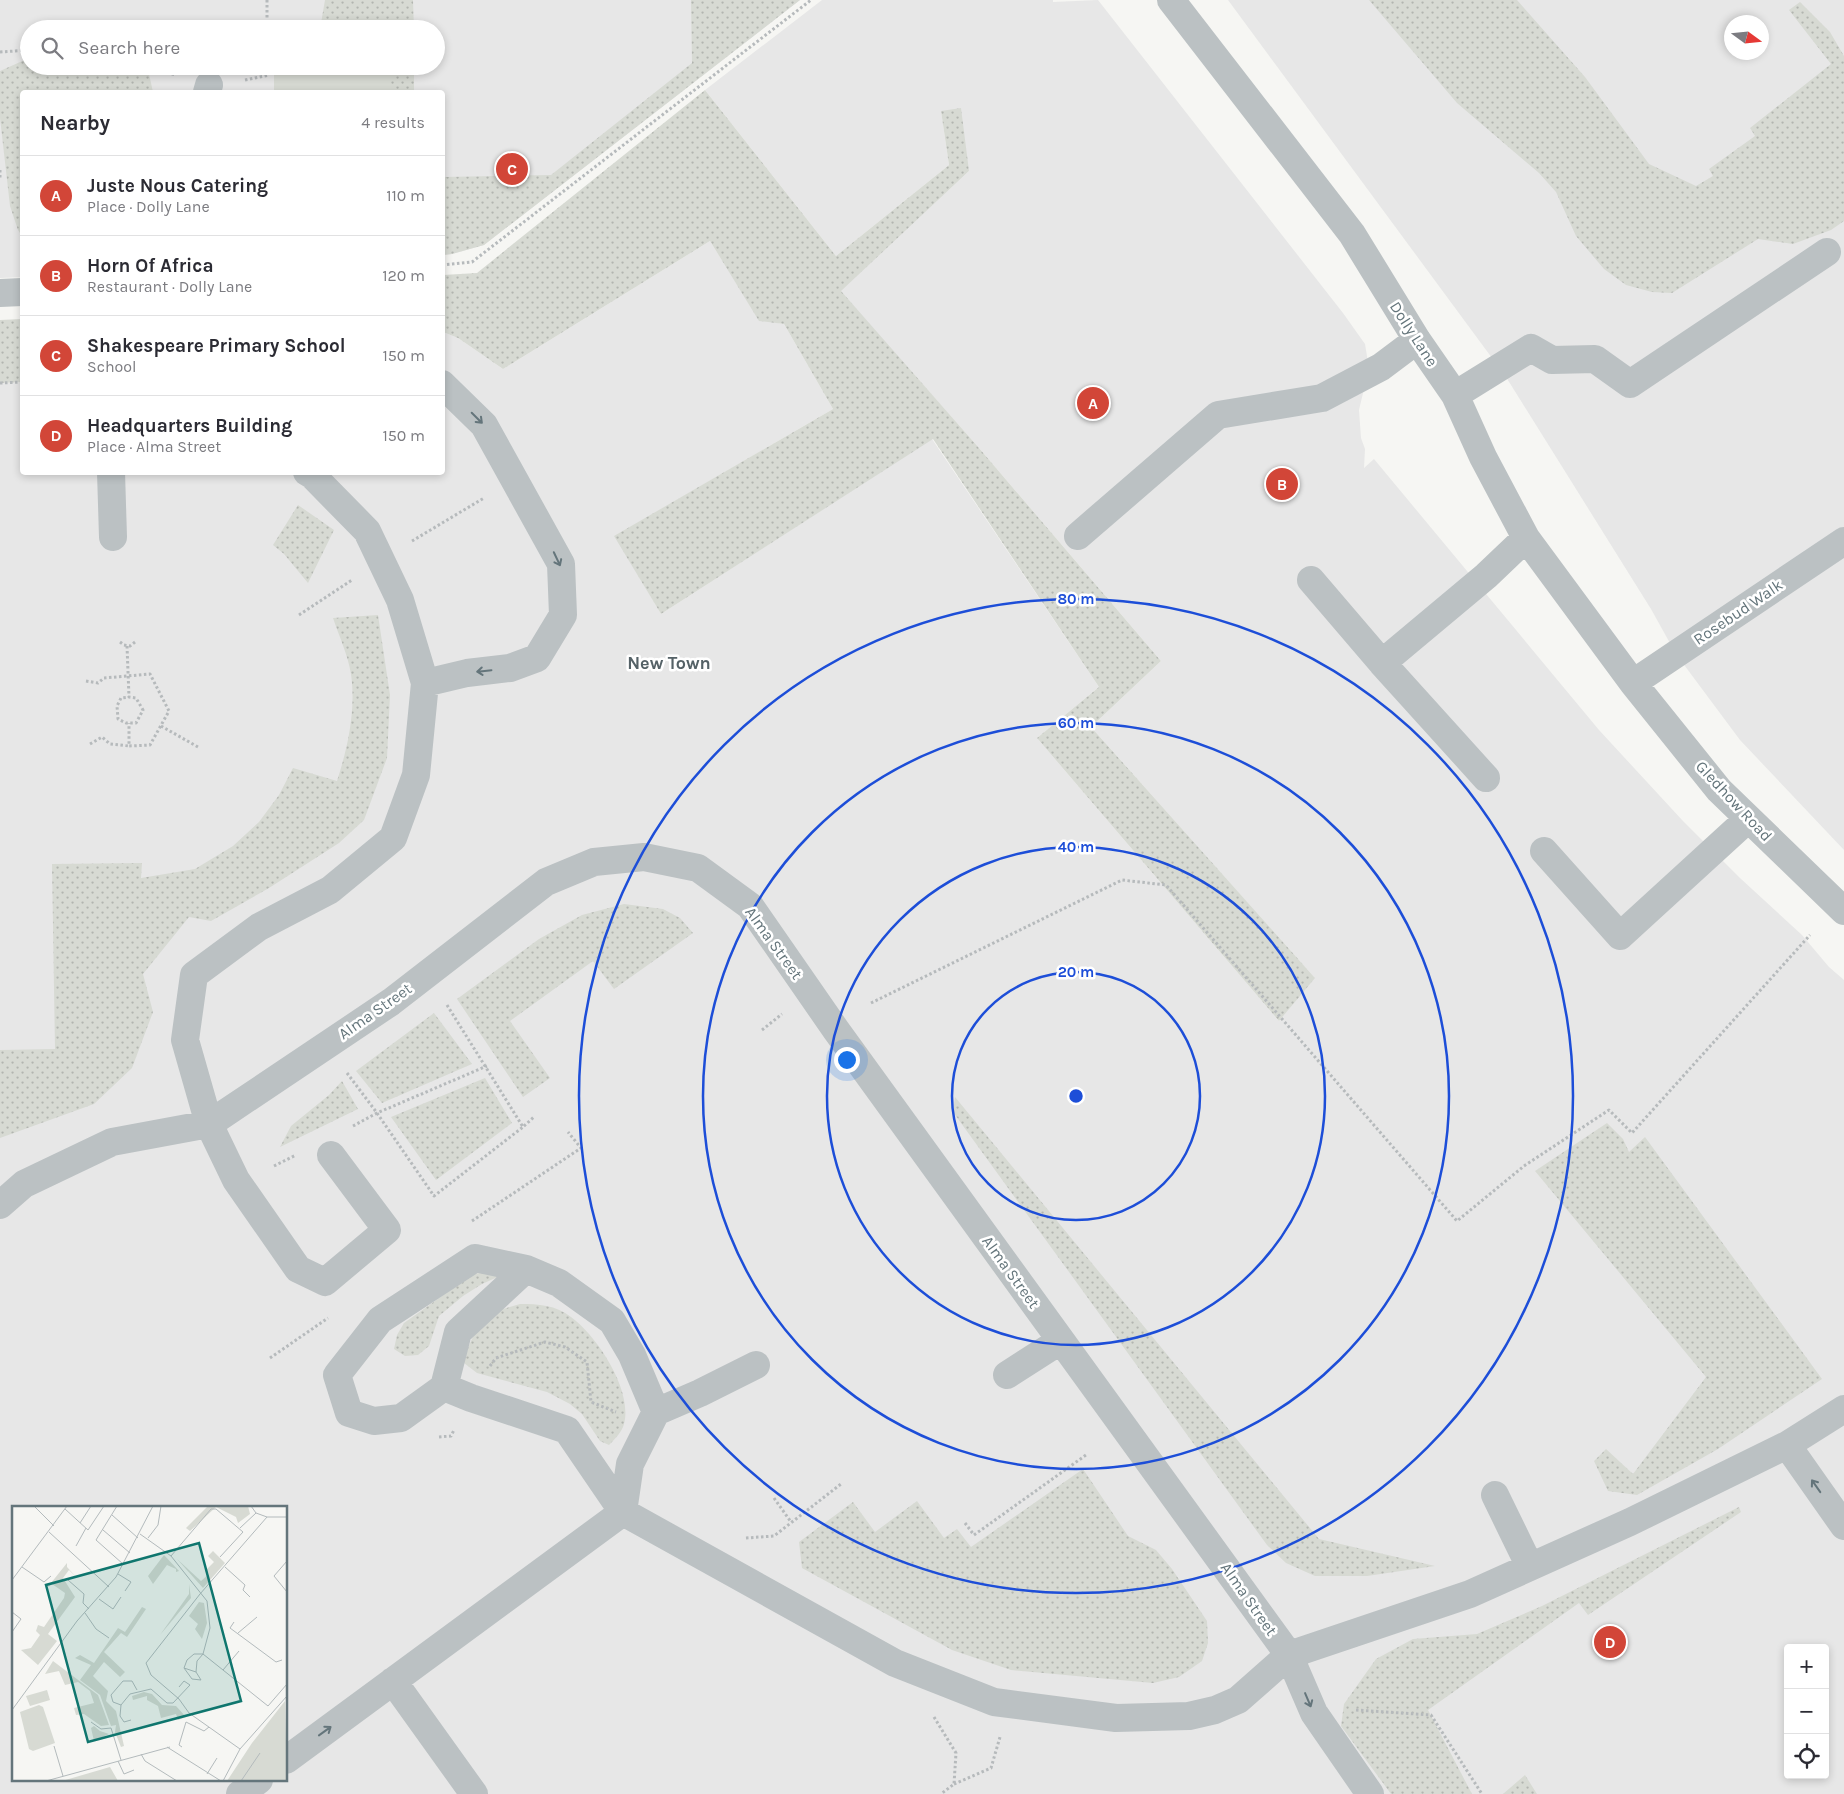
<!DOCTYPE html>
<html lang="en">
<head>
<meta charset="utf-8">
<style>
  :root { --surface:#fff; --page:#f7f7f7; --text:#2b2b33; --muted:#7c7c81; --line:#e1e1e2; --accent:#d24638 }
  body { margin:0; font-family:Karla,sans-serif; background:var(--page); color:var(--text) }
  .controls { position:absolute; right:15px; bottom:15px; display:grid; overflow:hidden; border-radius:5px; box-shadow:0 2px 8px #0003 }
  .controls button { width:45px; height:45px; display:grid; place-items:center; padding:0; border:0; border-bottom:1px solid var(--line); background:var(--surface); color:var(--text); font:25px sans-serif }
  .compass { position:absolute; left:1724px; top:15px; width:45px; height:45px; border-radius:50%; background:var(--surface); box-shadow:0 2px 8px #0003; rotate:105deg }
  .you { position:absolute; left:846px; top:1059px; width:18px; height:18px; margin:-12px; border:4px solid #fff; border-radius:50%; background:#1a73e8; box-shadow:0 0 0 8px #1a73e833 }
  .badge { display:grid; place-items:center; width:32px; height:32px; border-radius:50%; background:var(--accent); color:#fff; font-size:16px; font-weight:700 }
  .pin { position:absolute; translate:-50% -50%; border:2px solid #fff; box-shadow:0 1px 5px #0006 }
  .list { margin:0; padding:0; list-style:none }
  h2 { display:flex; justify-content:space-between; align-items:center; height:65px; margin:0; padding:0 20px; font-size:21px }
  h2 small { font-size:16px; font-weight:400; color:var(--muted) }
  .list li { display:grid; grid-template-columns:32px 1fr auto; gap:15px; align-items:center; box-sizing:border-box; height:80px; padding:0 20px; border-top:1px solid var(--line) }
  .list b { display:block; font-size:19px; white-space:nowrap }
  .list p { margin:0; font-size:16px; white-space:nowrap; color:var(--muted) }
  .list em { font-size:16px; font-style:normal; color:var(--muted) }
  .icon { flex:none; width:28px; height:28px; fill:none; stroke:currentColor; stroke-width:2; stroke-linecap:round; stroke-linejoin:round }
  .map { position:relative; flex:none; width:1844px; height:1794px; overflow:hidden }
  .search { position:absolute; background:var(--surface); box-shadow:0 2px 8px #0003; left:20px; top:20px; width:425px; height:55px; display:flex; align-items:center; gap:12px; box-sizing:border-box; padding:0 18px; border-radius:28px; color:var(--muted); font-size:19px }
  .panel { position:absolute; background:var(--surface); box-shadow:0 2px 8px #0003; left:20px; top:90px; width:425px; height:385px; border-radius:5px }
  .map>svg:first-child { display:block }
  .built { fill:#e7e7e7; fill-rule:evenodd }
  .grass { fill:url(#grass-dots) }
  .pitch { fill:#d7dad3 }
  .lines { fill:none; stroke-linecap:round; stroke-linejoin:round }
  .path { stroke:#b6babc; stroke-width:3; stroke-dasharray:2.5 2.5; stroke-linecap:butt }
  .minor { stroke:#bbc1c3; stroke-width:28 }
  .oneway { stroke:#64757b }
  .ring { fill:none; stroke:#1d4ed8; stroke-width:2.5 }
  .labels { text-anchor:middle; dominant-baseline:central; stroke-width:5; stroke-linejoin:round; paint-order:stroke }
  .street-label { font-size:16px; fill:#64757b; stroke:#fff }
  .neighbourhood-label { font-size:18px; font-weight:bold; fill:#556267; stroke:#fff }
  .inset-road { fill:none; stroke:#b3babc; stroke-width:1 }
  .view { fill:#0f766e; fill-opacity:0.15; stroke:#0f766e; stroke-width:2.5 }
  .inset-edge { fill:none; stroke:#64757b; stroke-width:2.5 }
  .centre { fill:#1d4ed8; stroke:#fff; stroke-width:2.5 }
  .ring-label { font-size:15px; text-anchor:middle; font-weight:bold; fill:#1d4ed8; stroke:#fff; stroke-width:5; stroke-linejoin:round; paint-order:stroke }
</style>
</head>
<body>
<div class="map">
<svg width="1844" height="1794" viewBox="0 0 1844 1794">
  <defs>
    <pattern id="grass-dots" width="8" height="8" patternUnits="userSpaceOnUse" patternTransform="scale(1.25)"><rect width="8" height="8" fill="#d7dad3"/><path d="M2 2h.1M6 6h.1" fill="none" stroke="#b2b5b0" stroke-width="1.8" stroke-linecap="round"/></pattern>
  </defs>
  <rect width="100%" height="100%" fill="#f6f6f3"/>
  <path class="built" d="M 0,0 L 800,0 L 484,245 L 452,254 L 443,255 L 442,92 L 22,92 L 22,277 L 0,278 ZM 29,29 L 436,29 L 436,66 L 29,66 Z
    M 822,0 L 1053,0 L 1053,2 L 1098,0 L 1343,313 L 1365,344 L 1369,368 L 1359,410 L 1361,438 L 1365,449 L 1364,468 L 1374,459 L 1599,730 L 1683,821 L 1740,878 L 1802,935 L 1829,967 L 1844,980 L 1844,1794 L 0,1794 L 0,383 L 22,382 L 22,472 L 442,472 L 443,332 L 458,338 L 503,369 L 710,241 L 759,320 L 784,324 L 833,409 L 615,536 L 661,614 L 932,439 L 1099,687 L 1037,738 L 1279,1021 L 1314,977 L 1091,727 L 1161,661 L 979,448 L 840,291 L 969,171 L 941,111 L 949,165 L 836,256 L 705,90 ZM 14,1508 L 286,1508 L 286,1780 L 14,1780 ZM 1788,1648 L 1825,1648 L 1825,1775 L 1788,1775 Z
    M 1228,0 L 1844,0 L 1844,850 L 1740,740 L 1676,654 L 1651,609 L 1506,377 ZM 1732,22 L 1762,22 L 1762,52 L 1732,52 Z"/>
  <path class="grass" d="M 325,0 L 413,0 L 414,29 L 320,29 Z
    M 691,0 L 800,0 L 484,245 L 452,254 L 443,255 L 443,177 L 551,175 L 692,63 Z
    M 1369,0 L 1517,0 L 1585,77 L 1649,164 L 1696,186 L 1713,176 L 1709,169 L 1755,136 L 1750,128 L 1831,64 L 1789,10 L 1800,2 L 1830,32 L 1844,56 L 1844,221 L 1831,230 L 1793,244 L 1758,239 L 1672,293 L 1652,292 L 1626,285 L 1604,269 L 1576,236 L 1556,192 L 1539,173 L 1457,103 Z
    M 29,58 L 29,66 L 93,66 L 149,74 L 153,92 L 22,92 L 22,236 L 18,230 L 10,206 L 0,118 L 0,71 Z
    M 277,66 L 414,66 L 414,92 L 273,92 L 275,90 Z
    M 705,90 L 836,256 L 949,165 L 941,111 L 961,108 L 969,171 L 841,291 L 979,448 L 1161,661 L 1091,727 L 1315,978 L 1279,1021 L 1037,738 L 1099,687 L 933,439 L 661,614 L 614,536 L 833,409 L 784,324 L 759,321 L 710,241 L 503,369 L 458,338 L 443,332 L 443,275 L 477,273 Z
    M 22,319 L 22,382 L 0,383 L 0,320 Z
    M 298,505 L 334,530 L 308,583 L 284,554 L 273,545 Z
    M 378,615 L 390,695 L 387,758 L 364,820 L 339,843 L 269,888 L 211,921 L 189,917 L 143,974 L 153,1012 L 132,1068 L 94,1104 L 0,1138 L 0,1050 L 55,1049 L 52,864 L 142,863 L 141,878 L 195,869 L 233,846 L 259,822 L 279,795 L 293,768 L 337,781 C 348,747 356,710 351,674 C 348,655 339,636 333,618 Z
    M 624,904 L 663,909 L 680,918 L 693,933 L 614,989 L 593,961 L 510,1021 L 550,1078 L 523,1097 L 457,999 L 539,939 L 582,915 Z
    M 434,1013 L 472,1064 L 382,1103 L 356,1071 Z
    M 485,1078 L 512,1123 L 436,1180 L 391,1117 Z
    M 342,1081 L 358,1109 L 280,1147 L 291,1126 L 329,1095 Z
    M 955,1097 L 1319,1539 L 1435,1566 L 1367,1576 L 1315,1576 L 1286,1563 L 1267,1545 L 953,1112 Z
    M 1607,1123 L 1623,1139 L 1629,1152 L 1645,1137 L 1822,1379 L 1718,1449 L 1637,1495 L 1608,1491 L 1594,1461 L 1606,1449 L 1633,1474 L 1706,1377 L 1535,1171 Z
    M 487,1272 L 502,1275 L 482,1284 L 463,1296 L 439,1316 L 429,1346 L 418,1355 L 405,1356 L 394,1349 L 397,1335 L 404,1323 L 473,1274 Z
    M 520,1304 C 538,1304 556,1305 571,1317 C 597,1336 633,1390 624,1424 C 622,1432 615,1439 609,1445 L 600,1441 L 582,1414 L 570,1404 L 547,1392 L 477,1373 L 464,1363 C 467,1346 478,1322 494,1313 C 501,1309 511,1307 520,1304 Z
    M 1083,1469 L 1128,1536 L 1156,1550 L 1172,1569 L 1207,1621 L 1208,1643 L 1202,1661 L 1179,1677 L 1153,1683 L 1011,1670 L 952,1650 L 802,1568 L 799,1542 L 853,1502 L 875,1532 L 917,1501 L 944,1538 L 957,1529 L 971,1547 Z
    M 1739,1507 L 1741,1512 L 1588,1615 L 1579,1603 L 1428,1710 L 1472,1794 L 1391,1794 L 1341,1726 L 1344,1704 L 1376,1659 L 1413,1639 L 1477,1634 L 1542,1606 Z
    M 1525,1775 L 1537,1794 L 1503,1794 Z"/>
  <path class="pitch" d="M 274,66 L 389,66 L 389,92 L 274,92 Z"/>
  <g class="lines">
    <path class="path" d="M 267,0 L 267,29
      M 0,52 L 29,50
      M 148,66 L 175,75
      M 245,80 L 269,75 L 269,66
      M 0,170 L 0,180
      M 442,265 L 472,262 L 811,0
      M 0,383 L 22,382
      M 412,541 L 484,498
      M 299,615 L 352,580
      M 120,642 L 124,645 L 130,646 L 135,642
      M 127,646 L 129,697 L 136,698 L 143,710 L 136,723 L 126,723 L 118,719 L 117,706 L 121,698 L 129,697
      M 86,681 L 98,683 L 104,678 L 150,674 L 169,711 L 150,745 L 129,746 L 129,723
      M 161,726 L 198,747
      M 90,744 L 102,737 L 110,744 L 129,746
      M 871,1003 L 1122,880 L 1166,885 L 1457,1221 L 1524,1166 L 1609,1110 L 1632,1133 L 1810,935
      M 447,1005 L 523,1127 L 535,1116
      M 762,1030 L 782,1014
      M 347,1073 L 377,1113 L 434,1196 L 523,1127
      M 353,1126 L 377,1113 L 487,1066
      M 274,1166 L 296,1155
      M 472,1221 L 581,1148 L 568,1132
      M 270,1358 L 328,1318
      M 490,1366 L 496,1358 L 545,1342 L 565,1347 L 587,1362 L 591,1402 L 616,1412
      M 439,1437 L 451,1436 L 454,1430
      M 774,1498 L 791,1522
      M 965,1523 L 974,1535 L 1086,1455
      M 746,1538 L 774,1536 L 841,1484
      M 1356,1710 L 1431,1715 L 1482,1794
      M 934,1717 L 956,1753 L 954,1784 L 941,1794
      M 954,1784 L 991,1768 L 1000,1737"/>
    <path class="minor" d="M 1171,0 L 1352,234 L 1417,340 L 1455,395 L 1483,457 L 1526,538 L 1633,683 L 1719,790 L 1844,911
      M 207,92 L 209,85
      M 0,293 L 22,292
      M 1455,395 L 1531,348 L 1552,360 L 1595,359 L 1630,384 L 1827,252
      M 111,472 L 113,537
      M 307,472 L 312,475 L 367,531 L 400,600 L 425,683 L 416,775 L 393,838 L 330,890 L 259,927 L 194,975 L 185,1040 L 209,1124 L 236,1180 L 298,1269 L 325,1282 L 387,1230 L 331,1155
      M 1078,536 L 1218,415 L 1322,398 L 1381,367 L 1417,340
      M 1311,580 L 1382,663
      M 425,683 L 467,673 L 510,668 L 537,658 L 563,615 L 561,564 L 484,425 L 442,384
      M 1633,683 L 1844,541
      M 1486,778 L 1382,663 L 1486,576 L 1526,538
      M 1544,851 L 1620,936 L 1748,819
      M 0,1205 L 24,1184 L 112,1142 L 209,1124 L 391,1002 L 546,882 L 594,862 L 644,857 L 698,868 L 750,906 L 836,1030 L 1289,1655 L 1314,1713 L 1370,1794
      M 475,1258 L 526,1269 L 458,1332 L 444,1387 L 401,1418 L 374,1421 L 349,1413 L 337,1375 L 380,1320 Z
      M 1007,1375 L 1060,1341
      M 444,1387 L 471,1398 L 567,1430 L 623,1512 L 895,1663 L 994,1702 L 1116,1718 L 1189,1716 L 1215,1710 L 1238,1700 L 1289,1655 L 1470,1594 L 1630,1522 L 1787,1445 L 1844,1409
      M 656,1412 L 700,1393 L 756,1365
      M 1787,1445 L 1844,1526
      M 1495,1495 L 1530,1567
      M 393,1681 L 474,1794
      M 286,1760 L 623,1512 L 630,1464 L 656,1412 L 632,1355 L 612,1321 L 559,1283 L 526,1269
      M 240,1794 L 259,1780"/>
  </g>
  <defs><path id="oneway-shaft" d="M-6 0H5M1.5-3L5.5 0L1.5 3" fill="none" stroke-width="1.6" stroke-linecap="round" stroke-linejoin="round" transform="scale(1.25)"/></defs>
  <g class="oneway">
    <use href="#oneway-shaft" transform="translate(477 418) rotate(45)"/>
    <use href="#oneway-shaft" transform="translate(557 559) rotate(65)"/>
    <use href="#oneway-shaft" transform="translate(484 671) rotate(174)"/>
    <use href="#oneway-shaft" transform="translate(1816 1486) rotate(-125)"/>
    <use href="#oneway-shaft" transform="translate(1308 1700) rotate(67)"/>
    <use href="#oneway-shaft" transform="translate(325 1731) rotate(-36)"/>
  </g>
  <g class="ring">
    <circle cx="1076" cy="1096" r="124"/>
    <circle cx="1076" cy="1096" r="249"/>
    <circle cx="1076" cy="1096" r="373"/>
    <circle cx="1076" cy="1096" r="497"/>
  </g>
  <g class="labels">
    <g class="street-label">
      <text transform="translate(1414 334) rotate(57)">Dolly Lane</text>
      <text transform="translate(1738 612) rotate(-34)">Rosebud Walk</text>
      <text transform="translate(1734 801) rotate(47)">Gledhow Road</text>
      <text transform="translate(774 943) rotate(54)">Alma Street</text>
      <text transform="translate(375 1011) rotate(-35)">Alma Street</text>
      <text transform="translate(1011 1272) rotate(54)">Alma Street</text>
      <text transform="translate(1249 1599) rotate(55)">Alma Street</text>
    </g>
    <g class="neighbourhood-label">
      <text x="669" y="663">New Town</text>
    </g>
  </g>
  <g transform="translate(12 1506)">
    <rect width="275" height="275" fill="#f6f6f3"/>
    <path d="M 196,0 L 236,0 L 238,8 L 226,17 L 224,11 L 204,1 L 178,25 L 174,22 ZM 201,45 L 213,57 L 191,82 L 165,53 L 189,75 L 197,68 L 193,65 L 202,56 L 196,50 ZM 152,49 L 167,65 L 164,66 L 164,63 L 155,59 L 141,78 L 136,70 ZM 55,57 L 55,61 L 65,72 L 57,64 L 51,72 L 63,91 L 36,128 L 45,135 L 26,159 L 9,144 L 19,142 L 28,129 L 24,125 L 26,119 L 32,121 L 52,92 L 53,87 L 40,78 L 35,82 ZM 177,78 L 179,92 L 148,129 L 177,88 ZM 187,96 L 192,97 L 195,117 L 190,133 L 183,123 L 186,118 L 177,110 ZM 130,101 L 134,103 L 115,131 L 109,127 L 92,146 L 113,166 L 108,171 L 92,156 L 81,170 L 96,185 L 94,195 L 104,205 L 112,240 L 109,241 L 103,226 L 104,219 L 99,220 L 88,189 L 68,174 L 79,159 L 63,152 L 68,149 L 82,157 L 106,122 L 113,126 ZM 41,155 L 86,189 L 97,219 L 89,220 L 72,208 L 64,209 L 62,202 L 82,197 L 78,185 L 66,176 L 53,179 L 47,165 L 33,168 ZM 132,186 L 140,188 L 150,199 L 164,200 L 174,211 L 166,214 L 164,208 L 149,212 L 146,200 L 135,194 L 135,190 L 121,194 L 120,190 ZM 273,195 L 275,275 L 215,275 L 240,237 ZM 82,220 L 88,225 L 97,228 L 82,235 L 79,222 ZM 98,261 L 106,275 L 50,275 Z" fill="#d7dad3"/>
    <path d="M 35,184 L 38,194 L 18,200 L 14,190 ZM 27,199 L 31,201 L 43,237 L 21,245 L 17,243 L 8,206 Z" fill="#d7dad3"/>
    <path class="inset-road" d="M 22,0 L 42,20M 105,0 L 84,34 L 111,58M 239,0 L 244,7 L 255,11 L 275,11M 53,3 L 76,24 L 92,0M 100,9 L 126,32M 68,17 L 79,0M 228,22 L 244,7M 91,24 L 118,47M 37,26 L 97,81M 128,28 L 159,50 L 195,95 L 198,122 L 191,148 L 185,155 L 184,166 L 189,174 L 180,173 L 172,162 L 184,166M 136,32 L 146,19 L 149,0M 64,40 L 74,22M 159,50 L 199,3 L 204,3 L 231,26 L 208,51M 275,55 L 262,70 L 275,86M 10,61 L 32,76 L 39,70M 213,61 L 233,79 L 231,84 L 238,91M 106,68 L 119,76 L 113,85M 0,74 L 55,0M 56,74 L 72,88 L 71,97 L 77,103M 87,93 L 101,103 L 109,91M 0,106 L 9,113 L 0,126M 73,107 L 84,123 L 97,132M 222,116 L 218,122 L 264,156 L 270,154M 226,127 L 245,111M 172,162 L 175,154 L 182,148 L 191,148 L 256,200 L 275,178M 211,164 L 227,145M 109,199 L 101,196 L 99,189 L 111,175 L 120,175 L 125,184M 0,204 L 65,115 L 104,71 L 141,0M 119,214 L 112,216 L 108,210 L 109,199 L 118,188 L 139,183 L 155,197 L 161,197 L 178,179 L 172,175 L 167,181M 79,216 L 89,223 L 99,222 L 109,254M 42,240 L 51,270M 155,241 L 209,275M 170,241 L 167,239 L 174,216 L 192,225 L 197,221M 228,243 L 177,207 L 167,193 L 139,169 L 134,157 L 188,88 L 255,11M 129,248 L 133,255 L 165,275M 106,255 L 112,268 L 122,264M 195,268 L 205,252M 34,275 L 158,241M 211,275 L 228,243 L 275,190M 229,275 L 248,247"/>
    <path class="view" d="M 187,37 L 229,195 L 76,236 L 34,79 Z"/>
    <rect width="275" height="275" class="inset-edge"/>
  </g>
  <circle cx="1076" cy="1096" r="8" class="centre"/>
  <g class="ring-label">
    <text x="1076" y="604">80 m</text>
    <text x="1076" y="728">60 m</text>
    <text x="1076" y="852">40 m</text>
    <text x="1076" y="977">20 m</text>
  </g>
</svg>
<div class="controls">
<button>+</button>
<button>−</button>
<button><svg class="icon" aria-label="locate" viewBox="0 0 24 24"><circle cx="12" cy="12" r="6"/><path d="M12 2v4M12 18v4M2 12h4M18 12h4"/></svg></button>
</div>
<svg class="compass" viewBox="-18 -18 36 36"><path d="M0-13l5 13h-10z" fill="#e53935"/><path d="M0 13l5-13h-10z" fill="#7c7c81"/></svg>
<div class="you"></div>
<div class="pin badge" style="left:1093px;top:403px">A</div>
<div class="pin badge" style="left:1282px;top:484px">B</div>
<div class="pin badge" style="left:512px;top:169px">C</div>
<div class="pin badge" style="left:1610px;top:1642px">D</div>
<div class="search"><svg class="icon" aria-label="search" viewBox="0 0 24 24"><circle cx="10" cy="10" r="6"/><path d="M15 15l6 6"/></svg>Search here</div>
<section class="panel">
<h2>Nearby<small>4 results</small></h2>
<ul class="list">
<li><span class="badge">A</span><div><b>Juste Nous Catering</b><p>Place · Dolly Lane</p></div><em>110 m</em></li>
<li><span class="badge">B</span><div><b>Horn Of Africa</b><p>Restaurant · Dolly Lane</p></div><em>120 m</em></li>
<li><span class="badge">C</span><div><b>Shakespeare Primary School</b><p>School</p></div><em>150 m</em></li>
<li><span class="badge">D</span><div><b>Headquarters Building</b><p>Place · Alma Street</p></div><em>150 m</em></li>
</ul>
</section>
</div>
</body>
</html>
